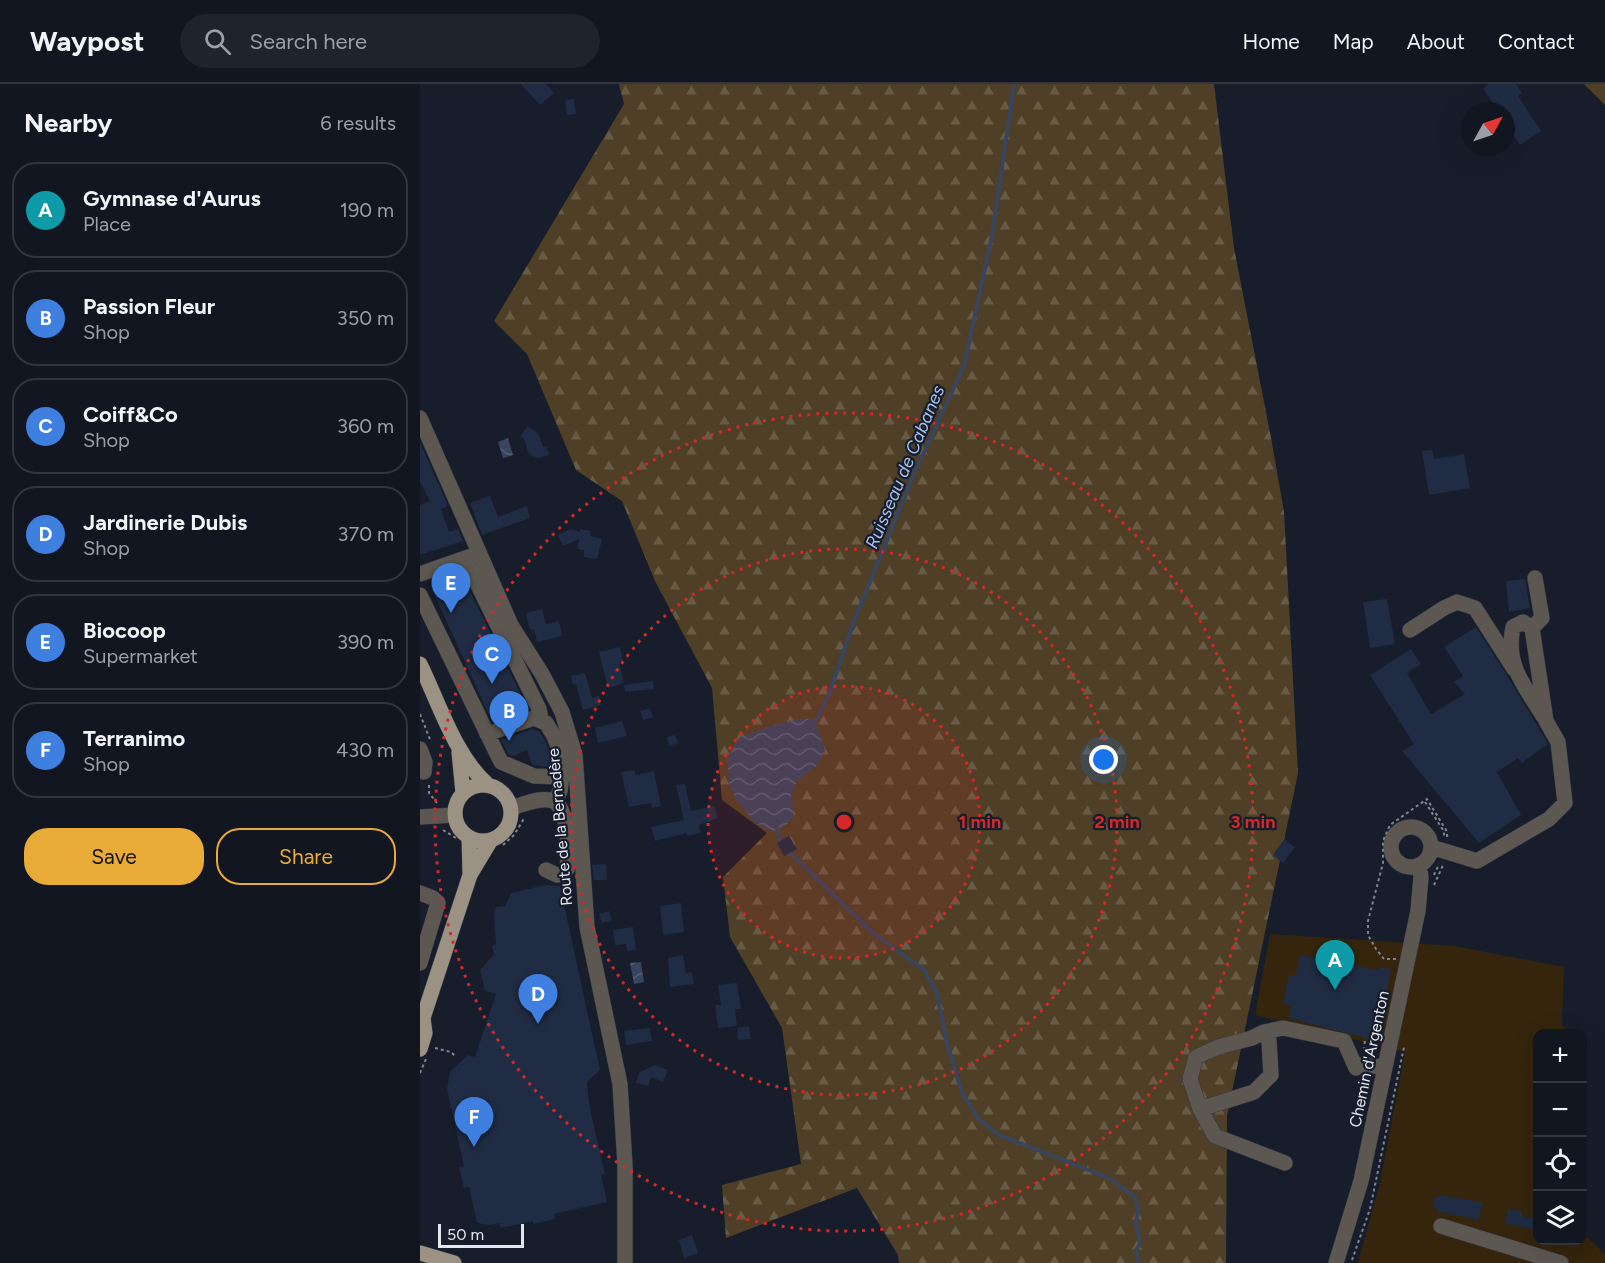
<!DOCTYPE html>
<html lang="en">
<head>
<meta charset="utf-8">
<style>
  :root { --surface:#111620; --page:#1e232d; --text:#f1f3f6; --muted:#9c9fa5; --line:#30353e; --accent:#e9ab38 }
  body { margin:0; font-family:Figtree,sans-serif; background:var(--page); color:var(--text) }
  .controls { position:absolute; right:18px; bottom:18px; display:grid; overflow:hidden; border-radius:12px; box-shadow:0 6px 24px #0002 }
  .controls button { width:54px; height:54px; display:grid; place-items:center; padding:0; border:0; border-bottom:2px solid var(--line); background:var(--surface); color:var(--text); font:30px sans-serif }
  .compass { position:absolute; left:1041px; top:18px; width:54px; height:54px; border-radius:50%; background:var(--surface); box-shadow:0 6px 24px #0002; rotate:50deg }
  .scale { position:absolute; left:18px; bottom:15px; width:86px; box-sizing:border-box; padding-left:6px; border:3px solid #e2e7f0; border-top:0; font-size:16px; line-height:21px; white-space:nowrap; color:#e2e7f0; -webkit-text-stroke:4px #171d2a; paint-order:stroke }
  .you { position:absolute; left:684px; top:676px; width:21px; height:21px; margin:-15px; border:4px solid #fff; border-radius:50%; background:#1a73e8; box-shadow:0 0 0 9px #1a73e833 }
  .badge { display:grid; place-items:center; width:39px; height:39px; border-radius:50%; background:var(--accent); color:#fff; font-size:20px; font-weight:700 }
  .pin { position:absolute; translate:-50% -50px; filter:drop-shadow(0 2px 3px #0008) }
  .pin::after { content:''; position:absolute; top:32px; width:21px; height:18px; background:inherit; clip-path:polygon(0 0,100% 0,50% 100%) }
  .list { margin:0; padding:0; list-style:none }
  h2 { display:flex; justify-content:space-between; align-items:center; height:78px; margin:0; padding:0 24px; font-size:26px }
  h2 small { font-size:20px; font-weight:400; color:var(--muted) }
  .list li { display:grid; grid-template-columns:39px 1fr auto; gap:18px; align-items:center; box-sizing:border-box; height:96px; margin:0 12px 12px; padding:0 12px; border:2px solid var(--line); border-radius:24px }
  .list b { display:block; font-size:22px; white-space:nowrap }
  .list p { margin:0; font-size:20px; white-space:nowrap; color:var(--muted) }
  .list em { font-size:20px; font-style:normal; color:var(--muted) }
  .actions { display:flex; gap:12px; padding:18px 24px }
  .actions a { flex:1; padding:14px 0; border:2px solid var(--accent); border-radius:24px; text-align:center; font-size:21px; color:var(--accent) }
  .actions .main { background:var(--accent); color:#111 }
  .icon { flex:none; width:33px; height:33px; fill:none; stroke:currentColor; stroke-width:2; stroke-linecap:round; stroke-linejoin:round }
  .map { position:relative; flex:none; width:1185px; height:1179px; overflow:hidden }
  header { display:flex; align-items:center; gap:36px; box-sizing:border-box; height:84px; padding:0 30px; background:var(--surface); border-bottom:2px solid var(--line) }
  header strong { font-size:28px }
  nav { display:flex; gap:33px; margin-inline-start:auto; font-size:21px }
  .search { width:420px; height:54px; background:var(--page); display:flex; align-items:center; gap:15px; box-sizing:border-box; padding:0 21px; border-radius:33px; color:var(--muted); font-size:22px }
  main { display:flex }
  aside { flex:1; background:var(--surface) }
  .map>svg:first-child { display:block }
  .grass { fill:#34250c }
  .forest { fill:url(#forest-firs) }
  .water { fill:url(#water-waves) }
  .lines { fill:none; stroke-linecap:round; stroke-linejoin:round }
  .stream { stroke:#38455d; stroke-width:4 }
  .building { fill:#202c43 }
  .minor-casing { stroke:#333946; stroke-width:16 }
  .major-casing { stroke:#333946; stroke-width:16 }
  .path { stroke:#7f848f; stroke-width:2; stroke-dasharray:3 3; stroke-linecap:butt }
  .minor { stroke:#5c5851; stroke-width:15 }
  .major { stroke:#9b9284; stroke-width:15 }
  .ring { fill:none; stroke:#d62828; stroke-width:3; stroke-dasharray:3 6 }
  .labels { text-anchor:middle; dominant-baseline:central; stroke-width:4.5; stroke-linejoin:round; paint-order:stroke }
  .street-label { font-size:16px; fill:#e2e7f0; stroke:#171d2a }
  .water-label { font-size:18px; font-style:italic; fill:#a5c0f0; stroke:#171d2a }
  .centre { fill:#d62828; stroke:#171d2a; stroke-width:3 }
  .ring-label { font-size:18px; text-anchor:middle; font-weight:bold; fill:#d62828; stroke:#171d2a; stroke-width:4.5; stroke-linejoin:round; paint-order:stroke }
</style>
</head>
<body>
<header>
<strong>Waypost</strong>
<div class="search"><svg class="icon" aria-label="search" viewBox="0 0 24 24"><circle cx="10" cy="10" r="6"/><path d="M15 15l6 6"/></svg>Search here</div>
<nav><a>Home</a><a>Map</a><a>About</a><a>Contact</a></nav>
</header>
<main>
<aside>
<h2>Nearby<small>6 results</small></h2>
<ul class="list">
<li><span class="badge" style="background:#0f9aa8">A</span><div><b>Gymnase d'Aurus</b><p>Place</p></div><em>190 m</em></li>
<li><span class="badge" style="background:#3f7fe0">B</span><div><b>Passion Fleur</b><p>Shop</p></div><em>350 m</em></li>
<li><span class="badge" style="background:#3f7fe0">C</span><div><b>Coiff&amp;Co</b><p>Shop</p></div><em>360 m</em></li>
<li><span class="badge" style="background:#3f7fe0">D</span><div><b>Jardinerie Dubis</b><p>Shop</p></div><em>370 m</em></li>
<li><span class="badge" style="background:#3f7fe0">E</span><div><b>Biocoop</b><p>Supermarket</p></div><em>390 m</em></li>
<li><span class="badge" style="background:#3f7fe0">F</span><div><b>Terranimo</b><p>Shop</p></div><em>430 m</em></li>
</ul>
<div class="actions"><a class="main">Save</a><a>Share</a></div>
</aside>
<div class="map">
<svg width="1185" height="1179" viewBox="0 0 1185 1179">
  <defs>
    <pattern id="forest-firs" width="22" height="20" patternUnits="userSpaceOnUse" patternTransform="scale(1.5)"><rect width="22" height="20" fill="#4f3f26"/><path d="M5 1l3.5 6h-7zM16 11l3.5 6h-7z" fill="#685b46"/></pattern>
    <pattern id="water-waves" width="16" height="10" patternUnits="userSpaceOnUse" patternTransform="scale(1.5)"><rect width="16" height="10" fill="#38455d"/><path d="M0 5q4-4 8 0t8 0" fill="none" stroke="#546075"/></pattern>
  </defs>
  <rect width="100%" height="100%" fill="#171d2a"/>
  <path class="grass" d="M 850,850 L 1035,862 L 1144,883 L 1142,941 L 1150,949 L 1118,950 L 1118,1156 L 1162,1156 L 1163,1149 L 1185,1170 L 1185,1179 L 938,1179 L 960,1098 L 985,968 L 835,931 Z"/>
  <path class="forest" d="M 199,0 L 794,0 L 814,164 L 852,359 L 864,428 L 878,689 L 807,1032 L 806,1179 L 479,1179 L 478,1171 L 437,1104 L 306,1154 L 302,1101 L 381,1080 L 362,944 L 310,853 L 303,793 L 347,749 L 302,716 L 292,604 L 235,497 L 202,417 L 156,386 L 107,270 L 74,237 L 204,20 Z
    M 1164,0 L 1185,0 L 1185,21 Z"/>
  <path class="water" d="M 88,354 L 93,371 L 83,374 L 78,358 Z
    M 383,634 L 395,637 L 405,666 L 398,681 L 377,697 L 371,710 L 374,732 L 366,741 L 357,747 L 349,746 L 335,739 L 316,715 L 310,703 L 307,675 L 320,653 L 350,642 Z
    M 221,878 L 224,898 L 214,900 L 210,879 Z"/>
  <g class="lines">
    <path class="stream" d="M 394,639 L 408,613 L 434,537 L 494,390 L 544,282 L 572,152 L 594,0
      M 356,742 L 360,757
      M 370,769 L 452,848 L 504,886 L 516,907 L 528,963 L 542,1009 L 559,1035 L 579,1051 L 689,1094 L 715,1113 L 718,1125 L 716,1140 L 720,1160 L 716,1166 L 718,1179"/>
  </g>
  <path class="building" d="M 101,0 L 126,0 L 134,9 L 120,21 Z
    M 1069,0 L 1096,0 L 1102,9 L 1098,12 L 1121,47 L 1100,61 L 1086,40 L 1086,27 L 1078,27 L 1063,4 Z
    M 154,15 L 156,30 L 147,31 L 145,16 Z
    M 108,342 L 118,349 L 123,363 L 127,362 L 129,371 L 119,374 L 112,372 L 108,368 L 104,355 L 100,352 Z
    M 0,358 L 28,422 L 21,425 L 29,448 L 38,445 L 43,457 L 0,471 L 0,421 L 10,417 L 0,398 Z
    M 1012,366 L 1014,375 L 1044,370 L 1050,404 L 1009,411 L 1002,367 Z
    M 70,412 L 78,433 L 107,422 L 110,434 L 62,451 L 50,419 Z
    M 150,445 L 160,448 L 160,445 L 171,447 L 170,452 L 182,455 L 177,475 L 164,473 L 164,466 L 157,465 L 159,455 L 143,462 L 138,451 Z
    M 40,487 L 103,615 L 69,631 L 10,501 Z
    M 1105,495 L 1110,524 L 1089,528 L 1086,497 Z
    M 967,515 L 975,560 L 950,564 L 943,518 Z
    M 122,525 L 126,540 L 139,537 L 142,552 L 117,558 L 114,545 L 110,546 L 106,529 Z
    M 1056,543 L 1088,593 L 1128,660 L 1102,679 L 1098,674 L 1077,688 L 1101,731 L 1059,759 L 982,667 L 994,660 L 950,591 L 991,565 L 1001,580 L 987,589 L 1011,630 L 1045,610 L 1034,598 L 1043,592 L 1024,563 Z
    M 200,563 L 203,577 L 199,578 L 204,599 L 188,604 L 179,568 Z
    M 165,589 L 172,614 L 179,612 L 181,621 L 163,626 L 156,600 L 153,601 L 151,592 Z
    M 233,597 L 234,605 L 205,608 L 204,601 Z
    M 230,624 L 233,633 L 223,636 L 220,627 Z
    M 202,637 L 207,652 L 178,659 L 175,644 Z
    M 112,645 L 120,648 L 125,656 L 134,680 L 128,683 L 112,681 L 107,666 L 93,672 L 88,670 L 81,656 Z
    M 255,651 L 258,659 L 249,662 L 247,653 Z
    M 215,686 L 216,691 L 234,687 L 241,722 L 232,724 L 231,719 L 209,723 L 201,688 Z
    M 265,700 L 271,727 L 295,722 L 297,734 L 279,741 L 281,749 L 267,752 L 267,749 L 235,757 L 231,743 L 264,736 L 256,701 Z
    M 369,752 L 377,765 L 364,772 L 357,759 Z
    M 864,755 L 875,763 L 863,779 L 853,771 Z
    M 186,780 L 187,796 L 174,796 L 172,781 Z
    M 125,801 L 140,802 L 180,986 L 167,998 L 169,1020 L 185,1090 L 181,1091 L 187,1118 L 134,1130 L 135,1135 L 113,1140 L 113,1137 L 81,1144 L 79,1139 L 69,1141 L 57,1139 L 49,1103 L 44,1104 L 39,1083 L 44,1082 L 27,1005 L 30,988 L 48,971 L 55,973 L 76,910 L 65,907 L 60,886 L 74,870 L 72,862 L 76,860 L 74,830 L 76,823 L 85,822 L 91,809 Z
    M 261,819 L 264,848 L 243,851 L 240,822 Z
    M 189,827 L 192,836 L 182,839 L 179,830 Z
    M 213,843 L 216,866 L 207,867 L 206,860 L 195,861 L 193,846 Z
    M 263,871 L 266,889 L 272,888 L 274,900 L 250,903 L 248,874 Z
    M 880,871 L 958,886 L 959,883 L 971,885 L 957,957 L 869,934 L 871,922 L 863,920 L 869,890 L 876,892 Z
    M 317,899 L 321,925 L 315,925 L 317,942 L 298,944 L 295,921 L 301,921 L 298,901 Z
    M 329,942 L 331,955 L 318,956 L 317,944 Z
    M 230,944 L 232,957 L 206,961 L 204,947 Z
    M 235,981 L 248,986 L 243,998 L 231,993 L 228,1002 L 216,999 L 219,989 Z
    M 1019,1111 L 1062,1118 L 1059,1136 L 1016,1127 L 1017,1124 L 1013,1123 L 1014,1113 L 1019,1114 Z
    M 1088,1125 L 1102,1127 L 1102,1132 L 1118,1135 L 1118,1146 L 1085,1140 Z
    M 272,1151 L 278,1169 L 264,1174 L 259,1156 Z"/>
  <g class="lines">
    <defs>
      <path id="minor" d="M 0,334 L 91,541 L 122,590 L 142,628 L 155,671 L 167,843 L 200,1000 L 205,1081 L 205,1179
        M 45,475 L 119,625 L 121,635
        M 0,490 L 54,471
        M 0,511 L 81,678 L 114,692 L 141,693
        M 1112,544 L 1103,538 L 1093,543 C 1085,581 1104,601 1123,632
        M 990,546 L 1024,524 L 1037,518 L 1055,524 L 1094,585
        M 67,650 L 114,634 L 126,639 L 134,652 L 144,678 L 140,707 L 135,718
        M 0,665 L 5,678 L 4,688
        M 91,724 C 103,721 121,712 133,717 C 149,724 149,770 147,785 L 144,789 L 137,791 L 126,786
        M 0,733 L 35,731
        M971 763a20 20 0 1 1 40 0a20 20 0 1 1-40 0Z
        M 1011,763 L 1057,777 L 1129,735 L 1145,719 L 1138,658 L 1126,637 L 1112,544 L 1122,534 L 1115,494
        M 0,809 L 13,814 L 18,819 L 0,879
        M 780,1025 L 834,1008 L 851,991 L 849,957 L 844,948
        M 865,1079 L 795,1052 L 780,1025 L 770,995 L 776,973 L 798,963 L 832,954 L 844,948 L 863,944 L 924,957 L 936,984 L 940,981 L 965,983
        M 1021,1142 L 1141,1179
        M 916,1179 L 941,1097 L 998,827 L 1001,793 L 999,781"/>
      <path id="major" d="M 0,580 C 19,619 35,672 68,701
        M 39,668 L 43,709
        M35 729a28 28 0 1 1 56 0a28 28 0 1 1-56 0Z
        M 49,753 L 50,791
        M 0,965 L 5,949 L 3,934 L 50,791 L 71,756
        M 0,1169 L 34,1179"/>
    </defs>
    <use href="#minor" class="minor-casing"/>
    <use href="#major" class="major-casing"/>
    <path class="path" d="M 0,630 L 11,658
      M 9,701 L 9,709 L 17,719
      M 1005,718 L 1023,746 L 1025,754
      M 23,746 L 36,754
      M 83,761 L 94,751 L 105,733
      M 1014,791 L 1019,780
      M 1014,801 L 1024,779
      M 976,875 L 964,875 L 956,865 L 948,851 L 948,837 L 963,779 L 963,757 L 970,741 L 1007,715 L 1026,746 L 1028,756
      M 15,964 L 31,968 L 35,972
      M 944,966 L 945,954
      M 0,989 L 6,975
      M 932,1176 L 950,1125 L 984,963"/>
    <use href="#minor" class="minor"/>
    <use href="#major" class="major"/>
  </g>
  <circle cx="424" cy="738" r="136" fill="#d62828" fill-opacity=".12"/>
  <g class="ring">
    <circle cx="424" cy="738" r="136"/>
    <circle cx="424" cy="738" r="273"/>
    <circle cx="424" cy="738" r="409"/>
  </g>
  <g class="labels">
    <g class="street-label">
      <text transform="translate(140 743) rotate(-95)">Route de la Bernadère</text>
      <text transform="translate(949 975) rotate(-78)">Chemin d'Argenton</text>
    </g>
    <g class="water-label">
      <text transform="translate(485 383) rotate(-67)">Ruisseau de Cabanes</text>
    </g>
  </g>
  <circle cx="424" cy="738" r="9" class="centre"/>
  <g class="ring-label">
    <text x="560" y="744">1 min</text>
    <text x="697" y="744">2 min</text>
    <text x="833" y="744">3 min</text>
  </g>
</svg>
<div class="controls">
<button>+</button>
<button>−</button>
<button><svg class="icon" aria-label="locate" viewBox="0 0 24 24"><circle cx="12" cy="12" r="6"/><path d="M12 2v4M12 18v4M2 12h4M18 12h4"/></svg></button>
<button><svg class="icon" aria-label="layers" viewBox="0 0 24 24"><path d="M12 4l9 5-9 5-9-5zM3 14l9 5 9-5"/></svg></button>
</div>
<svg class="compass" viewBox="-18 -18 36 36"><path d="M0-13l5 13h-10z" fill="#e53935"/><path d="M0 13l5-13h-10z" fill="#9c9fa5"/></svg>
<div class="scale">50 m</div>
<div class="you"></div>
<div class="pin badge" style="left:915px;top:906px;background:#0f9aa8">A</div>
<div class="pin badge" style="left:89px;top:657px;background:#3f7fe0">B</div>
<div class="pin badge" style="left:72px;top:600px;background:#3f7fe0">C</div>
<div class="pin badge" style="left:118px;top:940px;background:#3f7fe0">D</div>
<div class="pin badge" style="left:31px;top:529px;background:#3f7fe0">E</div>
<div class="pin badge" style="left:54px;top:1063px;background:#3f7fe0">F</div>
</div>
</main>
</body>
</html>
